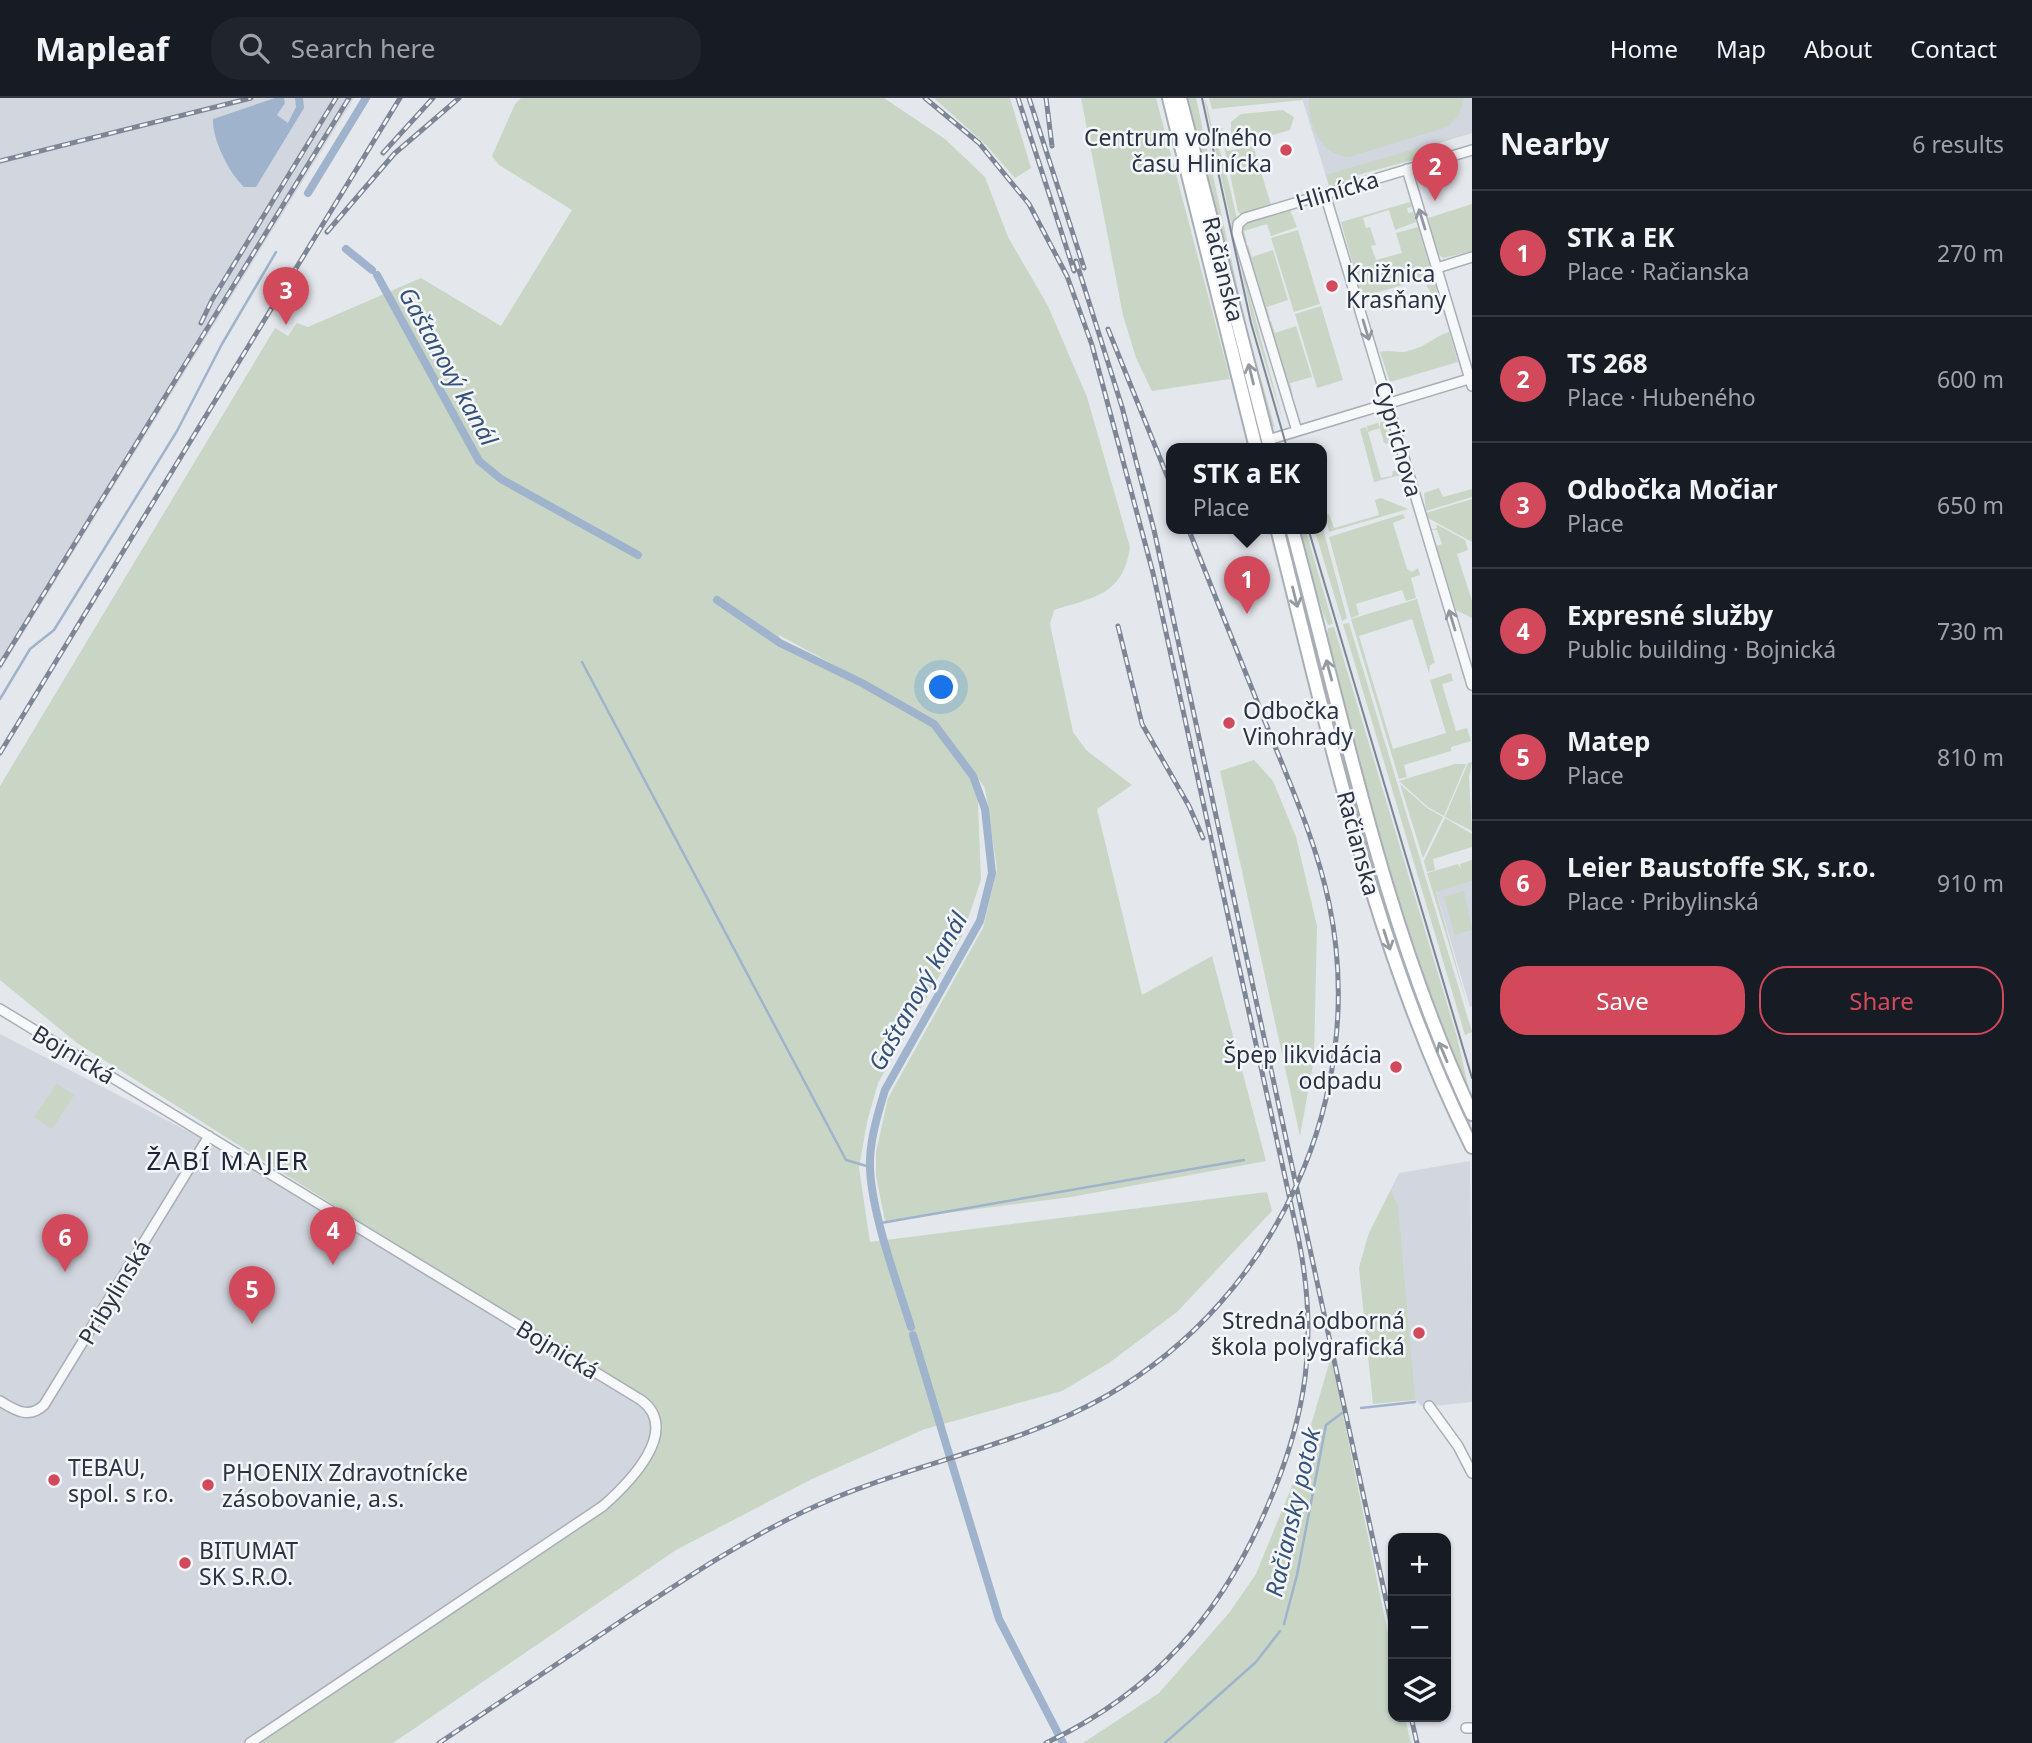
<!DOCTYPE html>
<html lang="en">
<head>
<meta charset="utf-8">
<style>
  :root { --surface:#171b24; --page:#20242c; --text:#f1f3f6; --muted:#9ea1a6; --line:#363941; --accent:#d1495b }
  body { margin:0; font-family:"Noto Sans",sans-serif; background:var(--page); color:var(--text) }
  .controls { position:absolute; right:21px; bottom:21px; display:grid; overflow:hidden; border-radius:14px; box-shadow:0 2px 5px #0004 }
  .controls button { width:63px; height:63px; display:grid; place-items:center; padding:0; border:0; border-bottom:2px solid var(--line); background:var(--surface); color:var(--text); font:35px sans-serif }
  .you { position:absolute; left:942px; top:590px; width:24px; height:24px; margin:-18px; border:5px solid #fff; border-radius:50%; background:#1a73e8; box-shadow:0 0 0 10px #1a73e833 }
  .badge { display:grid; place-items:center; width:46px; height:46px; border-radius:50%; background:var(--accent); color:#fff; font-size:23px; font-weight:700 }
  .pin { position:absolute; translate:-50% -58px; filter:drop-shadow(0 2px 4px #0008) }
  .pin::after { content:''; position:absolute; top:37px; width:24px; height:21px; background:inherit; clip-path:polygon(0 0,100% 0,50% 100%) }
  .popup { position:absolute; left:1166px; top:345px; width:161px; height:91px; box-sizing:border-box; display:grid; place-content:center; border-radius:14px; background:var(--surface); filter:drop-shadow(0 2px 5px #0005); font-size:23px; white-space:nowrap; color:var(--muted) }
  .popup b { font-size:26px; color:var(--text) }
  .popup::after { content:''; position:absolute; left:50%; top:100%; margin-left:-14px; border:14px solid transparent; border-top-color:var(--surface) }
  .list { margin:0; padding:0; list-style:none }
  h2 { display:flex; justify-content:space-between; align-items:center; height:91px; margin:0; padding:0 28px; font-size:30px }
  h2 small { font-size:23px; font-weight:400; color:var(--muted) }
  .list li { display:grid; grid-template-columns:46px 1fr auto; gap:21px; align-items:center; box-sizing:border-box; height:126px; padding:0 28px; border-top:2px solid var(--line) }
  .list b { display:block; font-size:26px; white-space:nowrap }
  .list p { margin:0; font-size:23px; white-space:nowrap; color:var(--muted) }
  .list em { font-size:23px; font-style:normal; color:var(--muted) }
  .actions { display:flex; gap:14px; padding:21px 28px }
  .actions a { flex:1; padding:16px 0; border:2px solid var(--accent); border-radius:28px; text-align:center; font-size:24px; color:var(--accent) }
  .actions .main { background:var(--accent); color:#fff }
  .icon { flex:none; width:38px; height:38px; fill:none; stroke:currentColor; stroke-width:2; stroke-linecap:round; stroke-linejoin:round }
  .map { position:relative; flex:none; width:1472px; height:1645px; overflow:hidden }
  header { display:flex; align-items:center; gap:42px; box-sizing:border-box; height:98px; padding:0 35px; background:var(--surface); border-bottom:2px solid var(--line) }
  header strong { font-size:33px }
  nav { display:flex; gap:38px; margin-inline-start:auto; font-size:24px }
  .search { width:490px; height:63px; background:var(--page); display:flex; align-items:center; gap:18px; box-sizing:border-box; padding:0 24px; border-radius:28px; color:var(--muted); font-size:26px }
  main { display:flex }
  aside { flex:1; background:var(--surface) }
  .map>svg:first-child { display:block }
  .built { fill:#d2d6de }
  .green { fill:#c9d6c5 }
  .water { fill:#9fb4cc }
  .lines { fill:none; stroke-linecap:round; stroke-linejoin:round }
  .stream { stroke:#9fb4cc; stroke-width:2.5 }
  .canal { stroke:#9fb4cc; stroke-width:8 }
  .minor-casing { stroke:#a9aeb7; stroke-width:12 }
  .secondary-casing { stroke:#a9aeb7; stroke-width:16 }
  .minor { stroke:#f7f8fa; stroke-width:9 }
  .secondary { stroke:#fff; stroke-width:12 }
  .tram { stroke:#7d8696; stroke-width:2 }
  .rail-casing { stroke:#7d8696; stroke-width:5 }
  .rail { stroke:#f4f6f9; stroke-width:2.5; stroke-dasharray:8; stroke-linecap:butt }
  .oneway { stroke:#9196a0 }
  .oneway2 { stroke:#959aa2 }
  .poi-dot { fill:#d1495b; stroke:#f4f6f9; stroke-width:2.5 }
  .labels { text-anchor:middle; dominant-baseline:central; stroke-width:5; stroke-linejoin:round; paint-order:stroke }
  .poi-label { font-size:23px; fill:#2b3445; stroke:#f4f6f9; text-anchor:start }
  .street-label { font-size:23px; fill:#2b3445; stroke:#f4f6f9 }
  .water-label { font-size:24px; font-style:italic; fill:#34527a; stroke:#f4f6f9 }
  .quarter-label { font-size:26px; letter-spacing:2px; fill:#1d2536; stroke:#f4f6f9 }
</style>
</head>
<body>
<header>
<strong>Mapleaf</strong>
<div class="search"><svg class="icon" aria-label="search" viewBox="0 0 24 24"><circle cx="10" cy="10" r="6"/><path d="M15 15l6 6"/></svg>Search here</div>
<nav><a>Home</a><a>Map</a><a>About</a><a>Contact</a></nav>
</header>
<main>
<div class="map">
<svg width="1472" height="1645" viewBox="0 0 1472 1645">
  <rect width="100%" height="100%" fill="#e4e7ec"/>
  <path class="built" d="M 0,0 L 354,0 L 0,573 Z
    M 1302,0 L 1472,0 L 1472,35 L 1429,48 L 1431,57 L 1357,77 L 1358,79 L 1329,88 Z
    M 1472,783 L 1472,908 L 1470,909 L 1436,793 Z
    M 0,936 L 234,1057 L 649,1306 L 659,1334 L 618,1398 L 248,1645 L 0,1645 Z
    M 1470,1063 L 1472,1304 L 1423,1309 L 1415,1302 L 1359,1170 L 1369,1135 L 1399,1075 Z"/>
  <path class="green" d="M 521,0 L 884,0 L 945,41 L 985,79 L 1008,139 L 1048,208 L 1087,299 L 1130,449 C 1123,497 1095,499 1054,512 L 1050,526 L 1073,634 L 1086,652 L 1132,687 L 1097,711 L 1142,897 L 1212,858 L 1266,1063 L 1071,1099 L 885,1123 L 876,1078 L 876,1054 L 888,1000 L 983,830 L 997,771 L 985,690 L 935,622 L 779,537 L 780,545 L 862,585 L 934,626 L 977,682 L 981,782 L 962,838 L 878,985 L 867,1024 L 859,1070 L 870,1144 L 1267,1094 L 1272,1113 L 1177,1214 L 1109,1265 L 1062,1293 L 925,1331 L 812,1381 L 676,1452 L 393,1645 L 248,1645 L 618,1398 L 659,1334 L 649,1306 L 77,945 L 0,882 L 0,688 L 275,230 L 288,238 L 297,225 L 308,229 L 421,180 L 501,228 L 572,112 L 499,67 L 492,58 L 515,6 Z
    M 934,0 L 1010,0 L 1031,70 L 1015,80 L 986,47 Z
    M 1081,0 L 1156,0 L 1230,281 L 1152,293 L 1136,260 L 1123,217 Z
    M 1185,0 L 1196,0 L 1246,228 L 1275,330 L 1270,325 Z
    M 1204,0 C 1209,8 1209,21 1213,31 C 1229,79 1239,127 1247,176 L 1244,178 L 1284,327 L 1253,225 Z
    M 1209,0 L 1302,0 L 1303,2 L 1212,11 Z
    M 1309,0 L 1464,0 L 1459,17 L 1447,29 L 1349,59 C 1320,57 1307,26 1309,0 Z
    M 1283,12 L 1294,19 L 1290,32 L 1244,45 L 1231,36 L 1231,24 L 1241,16 Z
    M 1222,30 L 1227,53 L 1253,48 L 1272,110 L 1244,118 L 1238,114 L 1224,47 L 1216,31 Z
    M 1472,34 L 1429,48 L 1431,57 L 1357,77 L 1358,79 L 1329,88 L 1326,77 Z
    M 1410,104 L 1412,109 L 1407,110 L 1408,115 L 1413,114 L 1416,124 L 1395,132 L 1389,112 L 1363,120 L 1366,130 L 1370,129 L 1376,147 L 1371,148 L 1376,162 L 1402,155 L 1396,135 L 1418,129 L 1433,180 L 1428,182 L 1430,187 L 1435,186 L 1438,197 L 1424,202 L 1432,197 L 1423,181 L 1362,199 L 1341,124 Z
    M 1472,106 L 1472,153 L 1443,160 L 1438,156 L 1428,120 Z
    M 1290,112 L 1297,129 L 1271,138 L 1267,126 L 1244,133 L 1247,145 L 1243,146 L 1239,131 L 1249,121 L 1250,124 Z
    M 1298,132 L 1320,206 L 1294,214 L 1271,140 Z
    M 1248,147 L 1252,159 L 1273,152 L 1288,202 L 1267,209 L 1270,221 L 1265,222 L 1243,148 Z
    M 1321,208 L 1343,282 L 1317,290 L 1295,216 Z
    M 1271,223 L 1275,235 L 1296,228 L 1312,279 L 1290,285 L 1293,298 L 1288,299 L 1266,225 Z
    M 1449,234 L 1458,264 L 1390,284 L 1380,254 C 1391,251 1398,256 1408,253 C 1428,248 1433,239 1449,234 Z
    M 1384,323 L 1391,346 L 1384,345 L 1380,330 L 1368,334 L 1381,380 L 1392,378 L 1393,373 L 1399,372 L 1400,377 L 1374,384 L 1360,331 L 1366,329 L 1368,334 L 1367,328 L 1378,325 L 1380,330 L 1380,325 Z
    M 1439,390 L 1443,399 L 1472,391 L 1472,399 L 1426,413 L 1424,395 Z
    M 1381,400 L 1408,411 L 1329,434 L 1326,417 L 1329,416 L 1334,430 L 1379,417 L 1375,402 Z
    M 1472,401 L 1472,444 L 1428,420 L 1426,415 Z
    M 1403,416 L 1405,420 L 1393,425 L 1407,471 L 1412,474 L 1418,470 L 1420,477 L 1411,480 L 1416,500 L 1406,503 L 1402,492 L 1356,506 L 1359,517 L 1351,520 L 1329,439 Z
    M 1436,426 L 1465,442 L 1468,452 L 1457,456 L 1472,503 L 1472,520 L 1456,512 L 1436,448 L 1442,446 L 1437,432 L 1431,432 L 1437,430 Z
    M 1322,427 L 1347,520 L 1342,523 L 1314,430 L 1322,430 Z
    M 1282,430 L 1288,430 L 1389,818 L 1427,925 L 1471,1025 L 1466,1028 L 1421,927 L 1372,778 Z
    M 1297,430 L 1305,430 L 1333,526 L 1328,527 L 1323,515 Z
    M 1417,501 L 1435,565 L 1430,567 L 1429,575 L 1412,521 L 1359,538 L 1393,651 L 1446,635 L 1430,582 L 1451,575 L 1453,583 L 1442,586 L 1456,633 L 1467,630 L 1471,643 L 1451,649 L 1451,653 L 1404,667 L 1407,679 L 1399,681 L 1351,521 Z
    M 1349,525 L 1472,934 L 1465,937 L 1343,526 Z
    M 1334,529 L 1457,939 L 1472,1006 C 1404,865 1359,690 1327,536 L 1328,530 Z
    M 1254,662 L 1273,683 L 1296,739 L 1317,828 L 1314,961 L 1300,1038 L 1220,673 Z
    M 1472,664 L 1469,679 L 1472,733 L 1445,719 L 1468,665 Z
    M 1455,666 L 1466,666 L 1444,718 L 1428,709 L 1399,683 Z
    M 1400,686 L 1427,710 L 1443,719 L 1423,760 Z
    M 1445,720 L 1472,736 L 1472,749 L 1433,761 L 1435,772 L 1427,774 L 1424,763 Z
    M 1472,762 L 1472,783 L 1436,794 L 1468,909 L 1427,775 L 1458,766 L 1461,771 L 1460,766 Z
    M 1464,793 L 1472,832 L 1455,837 L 1444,799 Z
    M 57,986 L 74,997 L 52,1031 L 34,1019 Z
    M 1391,1092 L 1398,1109 L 1415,1302 L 1373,1306 L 1359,1170 L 1369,1135 Z
    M 1331,1259 L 1393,1560 L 1393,1619 L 1405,1619 L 1411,1645 L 1083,1645 L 1159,1595 L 1229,1515 L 1256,1476 L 1296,1378 Z"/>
  <path class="water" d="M 275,0 L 284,0 L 285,5 L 277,17 L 288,25 L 296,9 L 295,0 L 303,0 L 304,10 L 256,89 L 244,89 C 229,75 212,41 213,21 Z"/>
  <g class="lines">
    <path class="stream" d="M 582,564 L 846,1062 L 870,1069
      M 0,601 L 30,551 L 54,532 L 177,333 L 222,246 L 276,154
      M 881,1125 L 1244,1062
      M 1361,1310 L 1415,1304
      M 1284,1526 L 1297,1477 L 1326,1327 L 1342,1315
      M 1165,1645 L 1256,1564 L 1280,1533"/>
    <path class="canal" d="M 308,95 L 366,0
      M 346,151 L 372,172
      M 377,177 L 479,363 L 501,381 L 638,457
      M 717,502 L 780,545 L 862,585 L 934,626 L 973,678 L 985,711 L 992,775 L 980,823 L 885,992 C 878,1015 871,1038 870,1061 C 868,1107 897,1184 911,1229
      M 913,1237 L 999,1521 L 1063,1645"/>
    <defs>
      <path id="minor" d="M 1407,71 L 1472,288
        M 1325,96 L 1472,587
        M 1437,170 L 1472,159
        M 1297,333 L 1237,135 L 1238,126 L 1245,120 L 1472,52
        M 1268,342 L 1472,280
        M 0,911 L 641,1302 C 682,1332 629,1385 603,1408 L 250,1645
        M 0,1303 C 16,1313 29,1321 44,1307 L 209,1038
        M 1429,1308 L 1458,1348 L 1472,1375
        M 1466,1630 L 1472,1630"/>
      <path id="secondary" d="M 1169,0 L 1256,350
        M 1180,0 L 1270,350
        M 1277,430 C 1330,639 1375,855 1472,1049
        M 1292,430 C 1345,628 1385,830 1472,1016"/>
    </defs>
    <use href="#minor" class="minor-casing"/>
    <use href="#secondary" class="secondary-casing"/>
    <use href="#minor" class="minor"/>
    <use href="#secondary" class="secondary"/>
    <path class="tram" d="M 1202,0 L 1251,225 L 1287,350
      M 1308,430 L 1472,980"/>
    <defs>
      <path id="rail" d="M 925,0 L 979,45 L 1029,106 L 1067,178 L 1092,247 L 1153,475 L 1299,1143 C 1318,1240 1307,1317 1268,1407 C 1222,1516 1154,1594 1046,1645
        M 1018,0 L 1074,173
        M 1029,0 L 1084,170
        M 1046,0 L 1052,48
        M 383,55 L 433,0
        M 0,63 L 251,0
        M 327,134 L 394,56 L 459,0
        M 1076,163 L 1122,309 L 1154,432 L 1393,1534
        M 201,225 L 212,202 L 336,0
        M 1108,231 L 1172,390
        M 1118,528 L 1142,626 L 1189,708 L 1203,740
        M 0,567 L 349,0
        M 0,655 L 400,0
        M 1411,1619 L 1417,1645
        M 439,1645 C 501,1603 564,1561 627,1519 C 686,1480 743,1442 807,1412 C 904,1366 1015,1351 1108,1297 C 1277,1199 1369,997 1329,805 C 1317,748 1294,695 1272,641 C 1244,571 1216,500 1188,430"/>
    </defs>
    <use href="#rail" class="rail-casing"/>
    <use href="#rail" class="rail"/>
  </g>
  <defs><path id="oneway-shaft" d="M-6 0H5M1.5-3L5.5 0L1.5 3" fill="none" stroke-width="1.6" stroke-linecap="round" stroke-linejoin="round" transform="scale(1.75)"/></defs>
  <g class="oneway">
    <use href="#oneway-shaft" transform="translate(1422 121) rotate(-107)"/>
    <use href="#oneway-shaft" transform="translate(1366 232) rotate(73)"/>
    <use href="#oneway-shaft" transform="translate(1452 522) rotate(-107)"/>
  </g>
  <g class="oneway2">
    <use href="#oneway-shaft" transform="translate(1251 276) rotate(-104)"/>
    <use href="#oneway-shaft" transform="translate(1295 499) rotate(76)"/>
    <use href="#oneway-shaft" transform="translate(1329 572) rotate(-105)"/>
    <use href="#oneway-shaft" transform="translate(1387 842) rotate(72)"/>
    <use href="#oneway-shaft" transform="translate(1443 954) rotate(-113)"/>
  </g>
  <g class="poi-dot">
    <circle cx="1286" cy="52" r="7"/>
    <circle cx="1332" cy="188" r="7"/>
    <circle cx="1229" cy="625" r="7"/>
    <circle cx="1396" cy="969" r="7"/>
    <circle cx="1419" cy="1235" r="7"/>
    <circle cx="54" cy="1382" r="7"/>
    <circle cx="208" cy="1387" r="7"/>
    <circle cx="185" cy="1465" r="7"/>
  </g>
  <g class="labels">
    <g class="poi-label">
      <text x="1272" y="39" text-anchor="end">Centrum voľného<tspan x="1272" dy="26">času Hlinícka</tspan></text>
      <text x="1346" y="175">Knižnica<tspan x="1346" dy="26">Krasňany</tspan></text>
      <text x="1243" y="612">Odbočka<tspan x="1243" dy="26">Vinohrady</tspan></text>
      <text x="1382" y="956" text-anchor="end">Špep likvidácia<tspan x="1382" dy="26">odpadu</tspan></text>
      <text x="1405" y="1222" text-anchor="end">Stredná odborná<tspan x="1405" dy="26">škola polygrafická</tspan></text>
      <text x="68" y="1369">TEBAU,<tspan x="68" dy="26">spol. s r.o.</tspan></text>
      <text x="222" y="1374">PHOENIX Zdravotnícke<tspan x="222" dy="26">zásobovanie, a.s.</tspan></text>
      <text x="199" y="1452">BITUMAT<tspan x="199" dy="26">SK S.R.O.</tspan></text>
    </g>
    <g class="street-label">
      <text transform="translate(1337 92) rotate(-17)">Hlinícka</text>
      <text transform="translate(1224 171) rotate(76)">Račianska</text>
      <text transform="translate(1399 341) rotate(74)">Cyprichova</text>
      <text transform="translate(1359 745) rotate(75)">Račianska</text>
      <text transform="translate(74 956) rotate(31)">Bojnická</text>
      <text transform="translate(114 1194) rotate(-59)">Pribylinská</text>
      <text transform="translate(558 1251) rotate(31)">Bojnická</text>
    </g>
    <g class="water-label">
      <text transform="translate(449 268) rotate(61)">Gaštanový kanál</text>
      <text transform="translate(917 893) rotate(-61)">Gaštanový kanál</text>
      <text transform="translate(1292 1414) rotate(-77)">Račiansky potok</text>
    </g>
    <g class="quarter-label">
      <text x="228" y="1062">ŽABÍ MAJER</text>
    </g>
  </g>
</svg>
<div class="controls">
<button>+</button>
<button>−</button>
<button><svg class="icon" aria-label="layers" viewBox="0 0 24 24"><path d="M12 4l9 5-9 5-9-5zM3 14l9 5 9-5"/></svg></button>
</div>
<div class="you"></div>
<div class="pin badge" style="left:1247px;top:516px">1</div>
<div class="popup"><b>STK a EK</b>Place</div>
<div class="pin badge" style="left:1435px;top:103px">2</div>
<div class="pin badge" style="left:286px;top:227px">3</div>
<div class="pin badge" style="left:333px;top:1167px">4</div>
<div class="pin badge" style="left:252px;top:1226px">5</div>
<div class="pin badge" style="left:65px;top:1174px">6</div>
</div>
<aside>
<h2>Nearby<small>6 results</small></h2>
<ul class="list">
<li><span class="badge">1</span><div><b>STK a EK</b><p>Place · Račianska</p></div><em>270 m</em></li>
<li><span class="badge">2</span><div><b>TS 268</b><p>Place · Hubeného</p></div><em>600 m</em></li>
<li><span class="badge">3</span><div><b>Odbočka Močiar</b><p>Place</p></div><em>650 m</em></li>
<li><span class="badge">4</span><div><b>Expresné služby</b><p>Public building · Bojnická</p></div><em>730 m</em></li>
<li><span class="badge">5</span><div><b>Matep</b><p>Place</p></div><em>810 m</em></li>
<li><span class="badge">6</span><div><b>Leier Baustoffe SK, s.r.o.</b><p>Place · Pribylinská</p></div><em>910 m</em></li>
</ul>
<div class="actions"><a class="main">Save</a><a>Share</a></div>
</aside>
</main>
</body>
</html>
